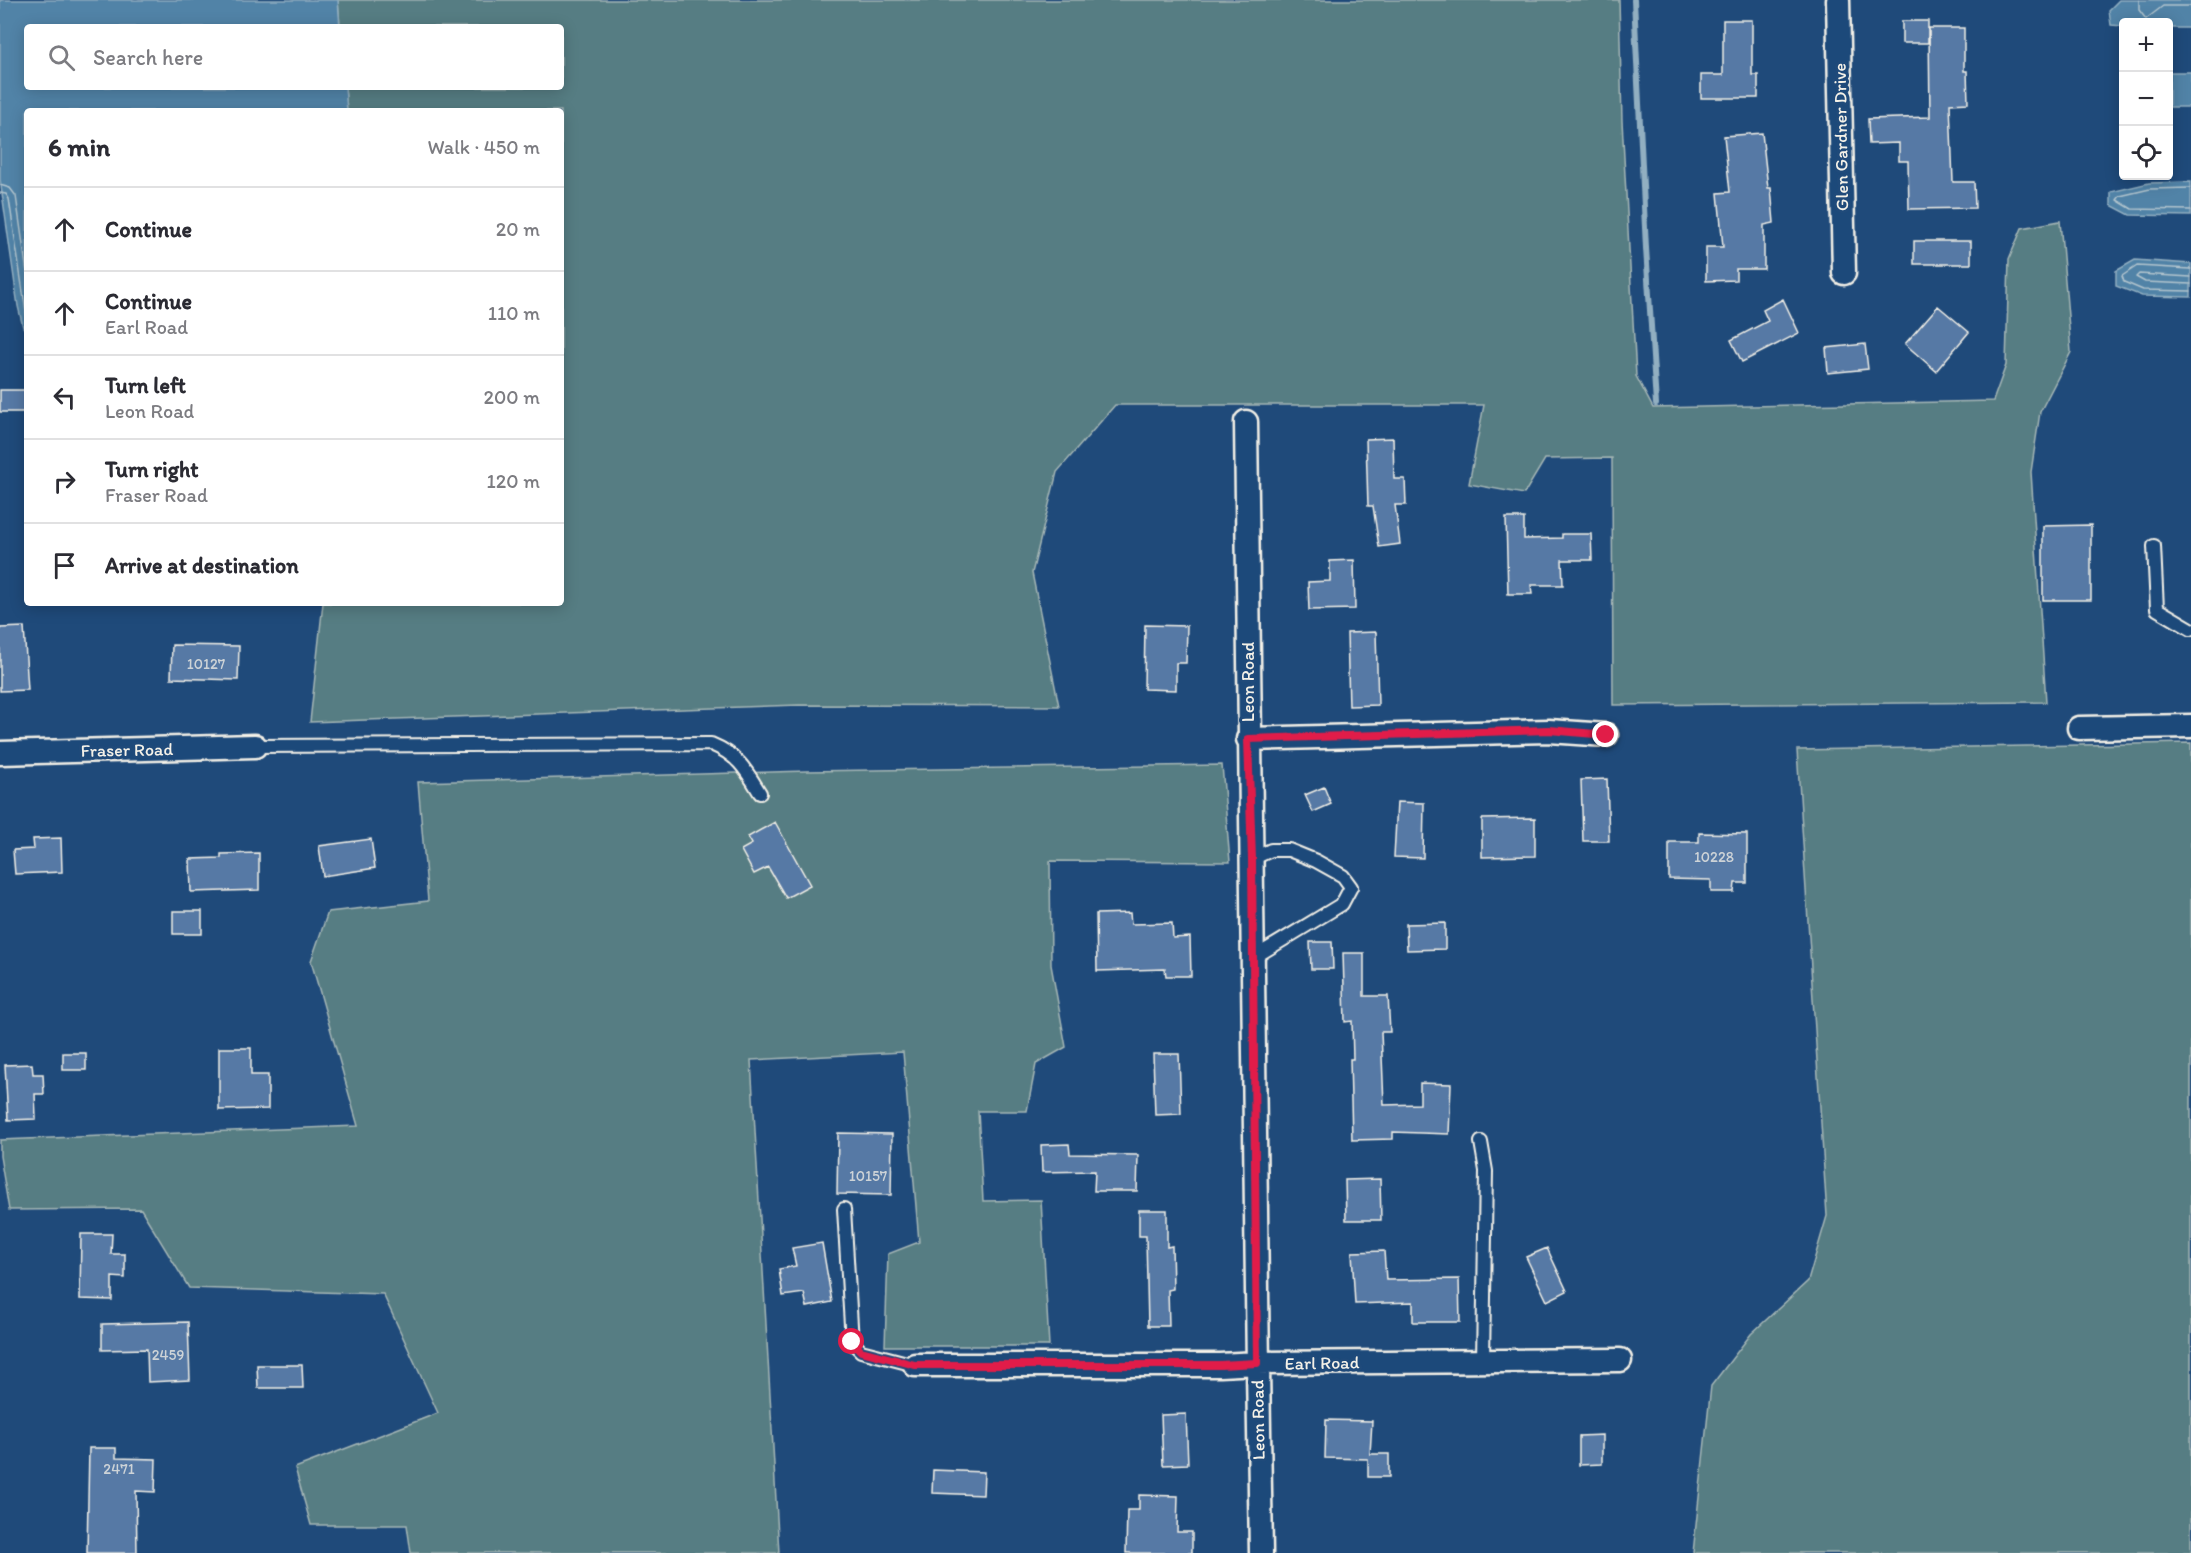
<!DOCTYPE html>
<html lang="en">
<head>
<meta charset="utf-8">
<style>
  :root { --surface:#fff; --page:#f2f2f3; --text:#2b2b33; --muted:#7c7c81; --line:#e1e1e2 }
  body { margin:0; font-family:Itim,sans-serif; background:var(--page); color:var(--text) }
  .controls { position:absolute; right:18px; top:18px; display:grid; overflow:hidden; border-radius:6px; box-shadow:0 3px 15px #0003 }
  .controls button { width:54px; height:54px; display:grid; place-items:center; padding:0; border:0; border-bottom:2px solid var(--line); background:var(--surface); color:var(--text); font:30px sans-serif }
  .stop { position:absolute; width:18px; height:18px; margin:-14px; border:4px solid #e11d48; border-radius:50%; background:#fff }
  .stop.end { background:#e11d48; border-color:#fff; box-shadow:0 2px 6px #0008 }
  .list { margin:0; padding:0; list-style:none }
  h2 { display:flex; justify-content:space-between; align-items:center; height:78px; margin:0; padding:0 24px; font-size:26px }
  h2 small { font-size:20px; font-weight:400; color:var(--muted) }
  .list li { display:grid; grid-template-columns:39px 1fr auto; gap:18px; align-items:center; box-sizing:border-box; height:84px; padding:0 24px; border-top:2px solid var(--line) }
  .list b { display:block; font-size:22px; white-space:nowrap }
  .list p { margin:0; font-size:20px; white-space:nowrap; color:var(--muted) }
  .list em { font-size:20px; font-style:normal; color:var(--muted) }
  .icon { flex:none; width:33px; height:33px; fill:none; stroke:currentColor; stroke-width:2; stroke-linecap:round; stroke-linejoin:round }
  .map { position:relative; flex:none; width:2191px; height:1553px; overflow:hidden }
  .search { position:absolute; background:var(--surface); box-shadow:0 3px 15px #0003; left:24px; top:24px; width:540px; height:66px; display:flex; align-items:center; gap:15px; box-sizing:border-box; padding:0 21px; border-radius:6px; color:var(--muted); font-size:22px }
  .panel { position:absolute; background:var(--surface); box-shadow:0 3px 15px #0003; left:24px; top:108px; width:540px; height:498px; border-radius:6px }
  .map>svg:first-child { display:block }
  .green { fill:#577d83; stroke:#a6b7b6; stroke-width:1.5 }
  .water { fill:#5183a7; stroke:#92afc1; stroke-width:1.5 }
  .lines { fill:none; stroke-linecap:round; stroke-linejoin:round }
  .shore { stroke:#b3c5ce; stroke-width:1.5 }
  .stream { stroke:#92afc1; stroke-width:6 }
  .building { fill:#5779a5; stroke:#f4f1e8; stroke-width:1.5 }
  .lane-casing { stroke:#f4f1e8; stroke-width:16 }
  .street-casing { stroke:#f4f1e8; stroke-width:27 }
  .lane { stroke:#1f4a7a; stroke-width:12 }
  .street { stroke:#1f4a7a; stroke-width:22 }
  .route { stroke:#e11d48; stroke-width:8 }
  .labels { text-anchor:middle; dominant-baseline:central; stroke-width:6; stroke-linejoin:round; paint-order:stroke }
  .number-label { font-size:15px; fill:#cdd3d7 }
  .street-label { font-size:18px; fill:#f4f1e8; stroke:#1f4a7a }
</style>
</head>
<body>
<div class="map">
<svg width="2191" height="1553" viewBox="0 0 2191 1553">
  <rect width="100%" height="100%" fill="#1f4a7a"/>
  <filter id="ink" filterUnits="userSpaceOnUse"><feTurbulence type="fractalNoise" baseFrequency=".0167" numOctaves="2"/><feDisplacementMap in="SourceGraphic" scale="12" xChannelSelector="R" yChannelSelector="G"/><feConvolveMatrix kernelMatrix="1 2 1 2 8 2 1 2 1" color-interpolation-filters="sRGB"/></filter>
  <g filter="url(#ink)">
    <path class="green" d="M 338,0 L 1619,0 L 1622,121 L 1636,376 L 1653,408 L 1993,401 L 2006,365 L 2009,259 L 2022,228 L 2060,221 L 2071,352 L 2040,412 L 2031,472 L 2046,702 L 1613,705 L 1612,458 L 1545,459 L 1524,494 L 1469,484 L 1484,405 L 1115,405 L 1057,472 L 1032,573 L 1059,706 L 799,705 L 310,722 L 323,603 L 561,603 L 561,111 L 347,111 L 345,87 L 561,87 L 561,27 L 340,27 Z
      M 2191,743 L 2191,1553 L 1693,1553 L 1711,1386 L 1751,1334 L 1808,1281 L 1827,1216 L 1797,750 Z
      M 1222,765 L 1230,862 L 1050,861 L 1051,965 L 1066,1047 L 1036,1064 L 1027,1111 L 978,1111 L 983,1201 L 1041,1200 L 1049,1346 L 885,1346 L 888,1254 L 919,1242 L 903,1052 L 751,1060 L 779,1553 L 411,1553 L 407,1525 L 311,1525 L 295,1468 L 438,1413 L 383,1294 L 189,1288 L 141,1209 L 9,1210 L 0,1156 L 0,1140 L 358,1126 L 311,961 L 328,912 L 428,901 L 418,782 L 807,771 Z"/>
    <path class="water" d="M 0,0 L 338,0 L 340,27 L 27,27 L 27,87 L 345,87 L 347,111 L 27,111 L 27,333 L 23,327 L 18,306 L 0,179 Z
      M 2119,0 L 2191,0 L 2191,28 L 2169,28 L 2168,22 L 2124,22 L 2123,26 L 2111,25 L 2109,10 Z
      M 2169,72 L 2191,72 L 2191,107 L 2169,107 Z
      M 2191,182 L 2191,216 L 2130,215 L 2111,205 L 2111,192 L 2149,183 Z
      M 2135,260 L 2191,264 L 2191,297 L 2142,296 L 2116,286 L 2116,271 Z"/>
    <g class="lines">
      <path class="shore" d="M 2139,0 L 2139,10 L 2146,19 L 2163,6 L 2191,6
        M 0,185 L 10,188 L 16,196 L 27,273
        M 2191,188 L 2150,189 L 2120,196 L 2117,200 L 2132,209 L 2191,210
        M 0,193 L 6,194 L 9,199 L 27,319
        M 2191,269 L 2137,266 L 2122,276 L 2124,282 L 2143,290 L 2191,291
        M 2191,277 L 2139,274 L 2136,277 L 2145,282 L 2191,284"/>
      <path class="stream" d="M 1634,0 L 1646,248 L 1656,404"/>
    </g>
    <path class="building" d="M 1723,20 L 1752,20 L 1752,75 L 1758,75 L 1758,98 L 1701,98 L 1701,75 L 1723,75 Z
      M 1902,21 L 1928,21 L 1928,43 L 1902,43 Z
      M 1929,28 L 1964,28 L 1964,71 L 1967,71 L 1968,103 L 1950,104 L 1953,182 L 1974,182 L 1975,208 L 1909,209 L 1908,161 L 1899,161 L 1899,143 L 1869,144 L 1868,119 L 1930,117 Z
      M 1762,133 L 1768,188 L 1771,188 L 1774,223 L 1764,225 L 1764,269 L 1736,269 L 1736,280 L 1706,281 L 1706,247 L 1723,247 L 1718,193 L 1730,192 L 1724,136 Z
      M 1914,241 L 1971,241 L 1971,264 L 1914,264 Z
      M 1783,299 L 1799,333 L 1742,362 L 1731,340 L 1768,321 L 1763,310 Z
      M 1938,306 L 1969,332 L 1936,371 L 1905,344 Z
      M 1865,344 L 1868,369 L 1828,373 L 1826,348 Z
      M 0,390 L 27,390 L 27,412 L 0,412 Z
      M 1393,438 L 1394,479 L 1405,479 L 1406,505 L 1395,505 L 1400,544 L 1379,547 L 1373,506 L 1368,506 L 1366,439 Z
      M 1506,518 L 1524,518 L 1524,539 L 1562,538 L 1562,534 L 1591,534 L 1592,560 L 1562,560 L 1563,585 L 1531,585 L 1532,594 L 1508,594 Z
      M 2091,525 L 2091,600 L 2043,600 L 2043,526 Z
      M 1354,560 L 1355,609 L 1309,610 L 1308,582 L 1330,581 L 1330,561 Z
      M 1145,625 L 1187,626 L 1186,663 L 1176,663 L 1176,690 L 1144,689 Z
      M 24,627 L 28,690 L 0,691 L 0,628 Z
      M 1376,632 L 1378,705 L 1349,706 L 1347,633 Z
      M 172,645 L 239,646 L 238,680 L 171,678 Z
      M 1607,779 L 1609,841 L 1583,841 L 1581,780 Z
      M 1324,787 L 1331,804 L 1313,812 L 1305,795 Z
      M 1397,802 L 1424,803 L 1423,858 L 1394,857 Z
      M 1535,818 L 1535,856 L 1482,857 L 1482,819 Z
      M 775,822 L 810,885 L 786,898 L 768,867 L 754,874 L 741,850 L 752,844 L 748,837 Z
      M 1699,833 L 1747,834 L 1747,883 L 1735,883 L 1734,892 L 1711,892 L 1711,880 L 1669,879 L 1669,842 L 1699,842 Z
      M 61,838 L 62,872 L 15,874 L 13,850 L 34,849 L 33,839 Z
      M 371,839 L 375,868 L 323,876 L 319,846 Z
      M 259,853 L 259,890 L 191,892 L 190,859 L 221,858 L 221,854 Z
      M 173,911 L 202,911 L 202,934 L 173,934 Z
      M 1130,913 L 1131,924 L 1172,923 L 1173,938 L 1190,937 L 1191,976 L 1166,976 L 1165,969 L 1097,971 L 1096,914 Z
      M 1445,923 L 1445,949 L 1407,950 L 1406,924 Z
      M 1310,942 L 1332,942 L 1333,969 L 1311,969 Z
      M 1343,953 L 1364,953 L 1364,996 L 1388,996 L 1390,1032 L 1381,1032 L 1384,1105 L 1420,1104 L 1420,1083 L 1451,1084 L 1449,1134 L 1393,1132 L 1393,1139 L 1352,1140 L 1350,1059 L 1353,1059 L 1352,1021 L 1345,1022 Z
      M 219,1048 L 251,1048 L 251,1075 L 268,1075 L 268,1109 L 219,1110 Z
      M 63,1053 L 86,1053 L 86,1070 L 63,1070 Z
      M 1153,1054 L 1179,1054 L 1181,1114 L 1155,1115 Z
      M 32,1064 L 33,1074 L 43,1074 L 44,1094 L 35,1094 L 36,1119 L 8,1120 L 5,1065 Z
      M 838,1133 L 892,1134 L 891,1195 L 837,1194 Z
      M 1069,1144 L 1070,1154 L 1138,1155 L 1137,1191 L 1094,1191 L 1095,1171 L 1042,1172 L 1041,1145 Z
      M 1380,1179 L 1381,1220 L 1346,1220 L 1345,1180 Z
      M 1139,1210 L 1167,1210 L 1167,1247 L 1172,1246 L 1173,1289 L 1168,1290 L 1169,1326 L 1148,1326 L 1146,1236 L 1139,1236 Z
      M 81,1234 L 112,1234 L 111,1254 L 125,1254 L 125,1278 L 112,1277 L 112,1300 L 80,1299 Z
      M 822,1243 L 832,1302 L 807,1307 L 804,1293 L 783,1296 L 779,1269 L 796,1266 L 792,1248 Z
      M 1547,1248 L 1567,1291 L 1547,1301 L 1526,1257 Z
      M 1384,1251 L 1386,1280 L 1459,1279 L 1460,1322 L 1413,1322 L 1413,1302 L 1355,1304 L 1352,1252 Z
      M 188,1322 L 190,1380 L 148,1382 L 147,1349 L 102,1350 L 102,1324 Z
      M 257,1365 L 302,1365 L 303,1388 L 258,1388 Z
      M 1186,1414 L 1188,1464 L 1163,1465 L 1161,1415 Z
      M 1326,1420 L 1372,1421 L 1370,1454 L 1389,1454 L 1389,1477 L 1368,1477 L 1368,1459 L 1325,1458 Z
      M 1602,1435 L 1602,1464 L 1579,1465 L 1579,1436 Z
      M 89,1448 L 116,1448 L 116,1458 L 156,1459 L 155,1492 L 136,1491 L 137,1553 L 87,1553 Z
      M 933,1470 L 984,1472 L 983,1495 L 932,1493 Z
      M 1139,1495 L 1178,1496 L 1177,1532 L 1192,1532 L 1192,1553 L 1126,1553 L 1127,1510 L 1139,1510 Z"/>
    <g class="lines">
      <defs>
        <path id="lane" d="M 2154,546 L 2157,609 L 2191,629
          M 255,746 L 711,744 C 738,755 746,770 760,793
          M 1252,859 L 1271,850 L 1289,850 L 1316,861 L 1343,876 L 1351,887 L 1342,904 L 1253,958
          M 1481,1142 L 1486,1171 L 1483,1361
          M 844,1209 L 852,1342 L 861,1351 L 915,1365"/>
        <path id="street" d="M 1838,0 L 1844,273
          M 1246,422 C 1248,799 1255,1176 1261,1553
          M 2079,728 L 2191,726
          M 1248,739 L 1549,731 L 1606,735
          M 0,753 L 255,746
          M 915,1365 L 1220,1365 L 1257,1363 L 1620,1360"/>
      </defs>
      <use href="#lane" class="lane-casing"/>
      <use href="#street" class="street-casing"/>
      <use href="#lane" class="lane"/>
      <use href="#street" class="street"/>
    </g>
  </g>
  <g class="lines" filter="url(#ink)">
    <path class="route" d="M 852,1342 L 861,1351 L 915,1365 L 1220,1365 L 1257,1363 L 1252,859 L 1248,739 L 1549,730 L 1606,735"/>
  </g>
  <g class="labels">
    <g class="number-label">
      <text x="206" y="664">10127</text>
      <text x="1714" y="857">10228</text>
      <text x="868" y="1176">10157</text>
      <text x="168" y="1355">2459</text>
      <text x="119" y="1469">2471</text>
    </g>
    <g class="street-label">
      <text transform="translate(1841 137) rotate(-91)">Glen Gardner Drive</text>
      <text transform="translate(1248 682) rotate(-90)">Leon Road</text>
      <text transform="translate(127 750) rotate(-1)">Fraser Road</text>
      <text transform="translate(1322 1363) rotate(-1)">Earl Road</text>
      <text transform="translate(1258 1420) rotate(-91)">Leon Road</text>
    </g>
  </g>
</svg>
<div class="controls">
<button>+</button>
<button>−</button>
<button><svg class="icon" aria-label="locate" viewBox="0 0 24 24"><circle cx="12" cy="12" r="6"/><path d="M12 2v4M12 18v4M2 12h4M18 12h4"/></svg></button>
</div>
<div class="stop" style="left:852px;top:1342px"></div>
<div class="stop end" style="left:1606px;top:735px"></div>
<div class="search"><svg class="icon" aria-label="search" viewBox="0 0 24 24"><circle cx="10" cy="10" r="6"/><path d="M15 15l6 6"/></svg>Search here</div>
<section class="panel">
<h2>6 min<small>Walk · 450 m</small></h2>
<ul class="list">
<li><svg class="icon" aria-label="ahead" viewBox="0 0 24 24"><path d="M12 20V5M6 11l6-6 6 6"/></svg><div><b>Continue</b></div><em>20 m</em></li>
<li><svg class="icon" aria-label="ahead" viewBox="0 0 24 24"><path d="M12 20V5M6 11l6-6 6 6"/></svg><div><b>Continue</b><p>Earl Road</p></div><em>110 m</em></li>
<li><svg class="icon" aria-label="left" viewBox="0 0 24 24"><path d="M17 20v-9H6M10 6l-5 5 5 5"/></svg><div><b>Turn left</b><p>Leon Road</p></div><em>200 m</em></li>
<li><svg class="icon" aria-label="right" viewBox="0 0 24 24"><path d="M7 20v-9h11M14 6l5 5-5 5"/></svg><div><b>Turn right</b><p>Fraser Road</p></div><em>120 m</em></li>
<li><svg class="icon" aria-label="arrive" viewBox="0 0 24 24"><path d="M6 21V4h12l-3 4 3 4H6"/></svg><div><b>Arrive at destination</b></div></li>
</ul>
</section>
</div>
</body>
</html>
